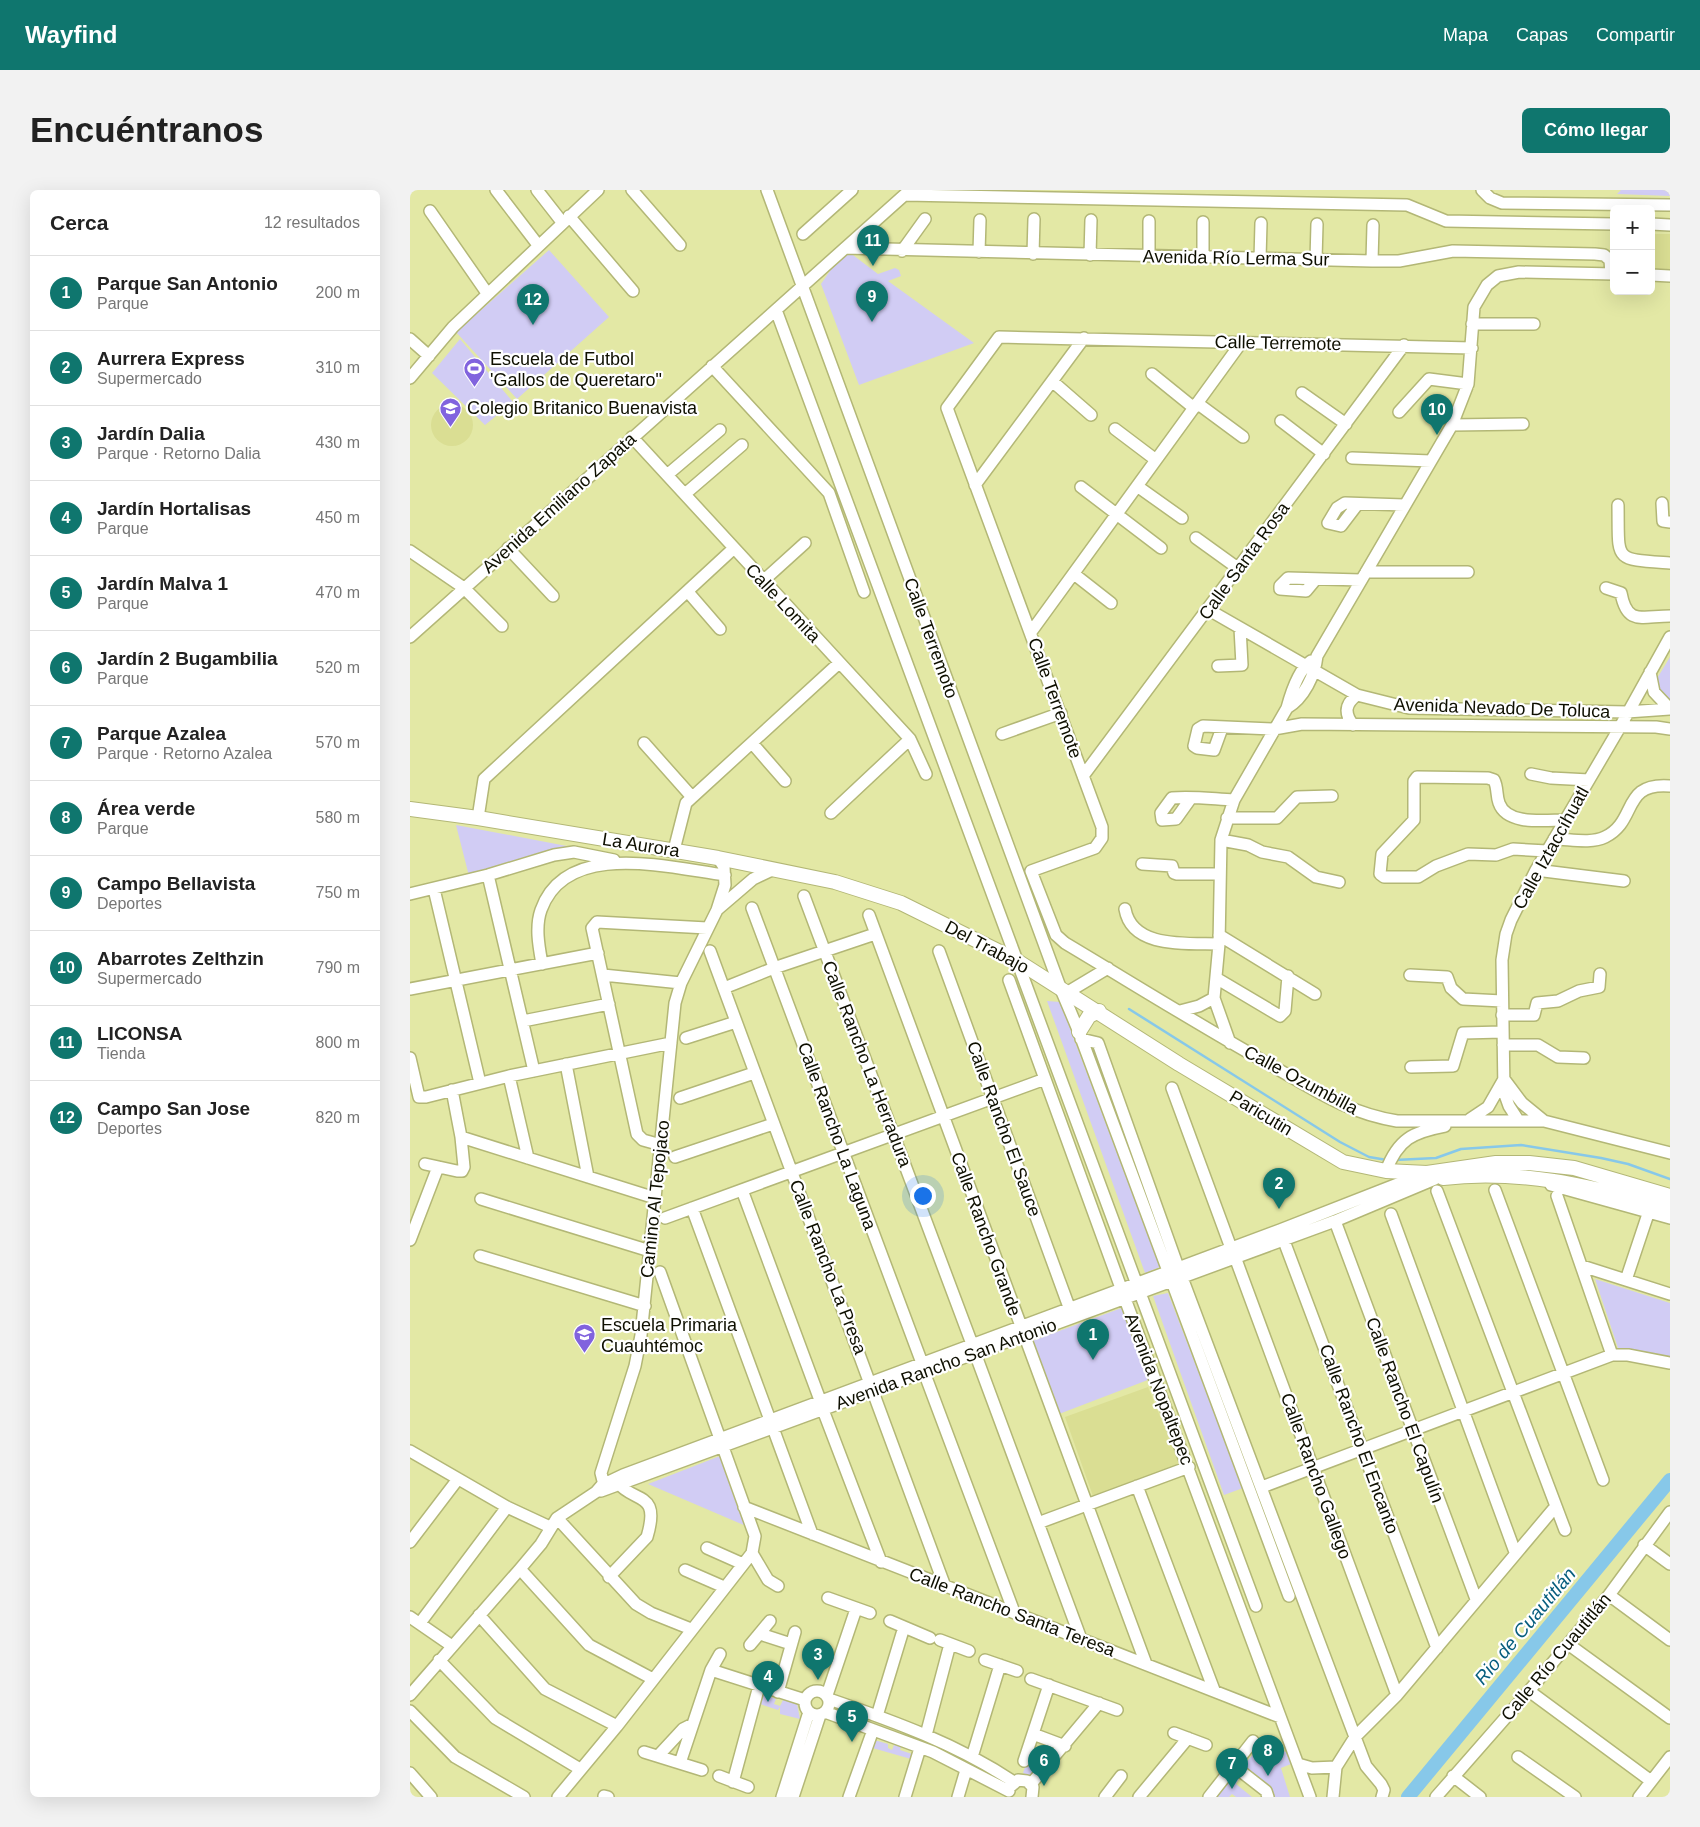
<!DOCTYPE html>
<html lang="es">
<head>
<meta charset="utf-8">
<style>
  :root { --surface:#fff; --page:#f2f2f2; --text:#222; --muted:#767676; --line:#e0e0e0; --accent:#0f766e }
  body { margin:0; font-family:Helvetica,sans-serif; background:var(--page); color:var(--text) }
  .controls { position:absolute; right:15px; top:15px; display:grid; overflow:hidden; border-radius:8px; box-shadow:0 5px 20px #0002 }
  .controls button { width:45px; height:45px; display:grid; place-items:center; padding:0; border:0; border-bottom:1px solid var(--line); background:var(--surface); color:var(--text); font:25px sans-serif }
  .you { position:absolute; left:512px; top:1005px; width:18px; height:18px; margin:-12px; border:4px solid #fff; border-radius:50%; background:#1a73e8; box-shadow:0 0 0 8px #1a73e833 }
  .badge { display:grid; place-items:center; width:32px; height:32px; border-radius:50%; background:var(--accent); color:#fff; font-size:16px; font-weight:700 }
  .pin { position:absolute; translate:-50% -41px; filter:drop-shadow(0 1px 2px #0008) }
  .pin::after { content:''; position:absolute; top:26px; width:18px; height:15px; background:inherit; clip-path:polygon(0 0,100% 0,50% 100%) }
  .list { margin:0; padding:0; list-style:none }
  h2 { display:flex; justify-content:space-between; align-items:center; height:65px; margin:0; padding:0 20px; font-size:21px }
  h2 small { font-size:16px; font-weight:400; color:var(--muted) }
  .list li { display:grid; grid-template-columns:32px 1fr auto; gap:15px; align-items:center; box-sizing:border-box; height:75px; padding:0 20px; border-top:1px solid var(--line) }
  .list b { display:block; font-size:19px; white-space:nowrap }
  .list p { margin:0; font-size:16px; white-space:nowrap; color:var(--muted) }
  .list em { font-size:16px; font-style:normal; color:var(--muted) }
  .map { position:relative; flex:none; width:1260px; height:1607px; overflow:hidden; border-radius:8px }
  header { display:flex; align-items:center; gap:30px; box-sizing:border-box; height:70px; padding:0 25px; background:var(--accent); color:#fff }
  header strong { font-size:24px }
  nav { display:flex; gap:28px; margin-inline-start:auto; font-size:18px }
  .intro { display:flex; align-items:center; justify-content:space-between; box-sizing:border-box; height:120px; padding:0 30px }
  h1 { margin:0; font-size:35px }
  .button { padding:12px 22px; border-radius:8px; background:var(--accent); color:#fff; font-size:18px; font-weight:700 }
  main { display:flex; gap:30px; padding:0 30px }
  aside { flex:1; background:var(--surface); border-radius:8px; box-shadow:0 5px 20px #0002 }
  .map>svg:first-child { display:block }
  .built { fill:#dade93 }
  .green { fill:#d1ccf4 }
  .lines { fill:none; stroke-linecap:round; stroke-linejoin:round }
  .stream { stroke:#87c8e9; stroke-width:2.5 }
  .river { stroke:#87c8e9; stroke-width:14 }
  .minor-casing { stroke:#b3b776; stroke-width:14 }
  .major-casing { stroke:#b3b776; stroke-width:16 }
  .minor { stroke:#fff; stroke-width:11 }
  .major { stroke:#fff; stroke-width:14 }
  .labels { text-anchor:middle; dominant-baseline:central; stroke-width:4.5; stroke-linejoin:round; paint-order:stroke }
  .street-label { font-size:18px; fill:#0e0f00; stroke:#fff }
  .poi-label { font-size:18px; fill:#0e0f00; stroke:#fff; text-anchor:start }
  .water-label { font-size:19px; font-style:italic; fill:#075e7e; stroke:#fff }
</style>
</head>
<body>
<header>
<strong>Wayfind</strong>
<nav><a>Mapa</a><a>Capas</a><a>Compartir</a></nav>
</header>
<div class="intro"><h1>Encuéntranos</h1><a class="button">Cómo llegar</a></div>
<main>
<aside>
<h2>Cerca<small>12 resultados</small></h2>
<ul class="list">
<li><span class="badge">1</span><div><b>Parque San Antonio</b><p>Parque</p></div><em>200 m</em></li>
<li><span class="badge">2</span><div><b>Aurrera Express</b><p>Supermercado</p></div><em>310 m</em></li>
<li><span class="badge">3</span><div><b>Jardín Dalia</b><p>Parque · Retorno Dalia</p></div><em>430 m</em></li>
<li><span class="badge">4</span><div><b>Jardín Hortalisas</b><p>Parque</p></div><em>450 m</em></li>
<li><span class="badge">5</span><div><b>Jardín Malva 1</b><p>Parque</p></div><em>470 m</em></li>
<li><span class="badge">6</span><div><b>Jardín 2 Bugambilia</b><p>Parque</p></div><em>520 m</em></li>
<li><span class="badge">7</span><div><b>Parque Azalea</b><p>Parque · Retorno Azalea</p></div><em>570 m</em></li>
<li><span class="badge">8</span><div><b>Área verde</b><p>Parque</p></div><em>580 m</em></li>
<li><span class="badge">9</span><div><b>Campo Bellavista</b><p>Deportes</p></div><em>750 m</em></li>
<li><span class="badge">10</span><div><b>Abarrotes Zelthzin</b><p>Supermercado</p></div><em>790 m</em></li>
<li><span class="badge">11</span><div><b>LICONSA</b><p>Tienda</p></div><em>800 m</em></li>
<li><span class="badge">12</span><div><b>Campo San Jose</b><p>Deportes</p></div><em>820 m</em></li>
</ul>
</aside>
<div class="map">
<svg width="1260" height="1607" viewBox="0 0 1260 1607">
  <rect width="100%" height="100%" fill="#e3e8a5"/>
  <path class="built" d="M 1241,44 L 1260,44 L 1260,82 L 1241,82 Z
    M21 235a21 21 0 1 1 42 0a21 21 0 1 1-42 0Z
    M 738,1197 L 770,1275 L 684,1309 L 655,1227 Z"/>
  <path class="green" d="M 1211,0 L 1260,0 L 1260,6 L 1207,4 Z
    M 435,59 L 468,84 L 485,78 L 489,80 L 491,86 L 478,91 L 564,153 L 449,195 L 411,94 Z
    M 139,60 L 199,127 L 107,209 L 46,142 Z
    M 50,149 L 103,212 L 75,235 L 22,183 Z
    M 1260,467 L 1260,523 L 1243,495 Z
    M 46,635 L 162,657 L 59,686 Z
    M 637,811 L 650,812 L 750,1077 L 735,1083 Z
    M 1185,1089 L 1260,1113 L 1260,1169 L 1208,1158 Z
    M 758,1103 L 833,1298 L 814,1305 L 743,1106 Z
    M 717,1116 L 743,1188 L 649,1224 L 622,1151 Z
    M 310,1266 L 336,1336 L 238,1294 Z
    M 353,1504 L 366,1509 L 364,1514 L 370,1516 L 373,1510 L 387,1514 L 390,1529 L 370,1524 L 370,1517 L 368,1520 L 350,1514 Z
    M 461,1549 L 478,1554 L 478,1558 L 482,1560 L 484,1555 L 491,1557 L 490,1560 L 502,1564 L 501,1569 L 459,1557 Z
    M 853,1553 L 876,1562 L 881,1574 L 871,1578 L 880,1607 L 864,1607 L 862,1603 L 832,1577 Z
    M 630,1557 L 644,1563 L 625,1588 L 613,1583 L 616,1574 L 623,1576 Z
    M 825,1583 L 830,1587 L 826,1594 L 842,1607 L 826,1607 L 822,1604 L 819,1607 L 806,1607 Z"/>
  <g class="lines">
    <path class="stream" d="M 719,819 L 930,952 L 959,967 L 977,970
      M 985,970 L 1026,968 L 1051,959 L 1111,955 L 1191,968 L 1218,974 L 1260,989"/>
    <path class="river" d="M 998,1607 L 1260,1290"/>
    <defs>
      <path id="minor" d="M 86,0 L 128,55
        M 127,0 L 152,32
        M 222,0 L 270,55
        M 357,0 L 650,797 L 669,842 L 879,1406
        M 1072,0 L 1080,8 L 1092,13 L 1260,15
        M 495,5 L 997,15 L 1036,31 L 1204,34
        M 20,21 L 77,103
        M 159,26 L 223,101
        M 1241,34 L 1260,35
        M 393,44 L 442,0
        M 435,58 L 962,71 L 989,71 L 1043,61 L 1185,64 L 1194,65 L 1200,70 L 1201,84
        M 492,61 L 515,29
        M 569,62 L 570,30
        M 623,64 L 624,29
        M 680,65 L 681,30
        M 739,66 L 739,31
        M 793,67 L 793,32
        M 850,69 L 851,33
        M 906,70 L 907,34
        M 962,71 L 963,35
        M 1241,85 L 1260,86
        M 366,120 L 846,1416
        M 1062,134 L 1124,134
        M 0,149 L 19,166
        M 1062,158 L 589,147 L 537,218 L 692,637 L 692,648 L 685,658 L 621,681 L 646,745 L 655,753 C 722,793 789,835 857,873 C 902,898 936,923 987,931 L 1134,931 L 1260,963
        M 302,176 L 419,303 L 454,402
        M 742,184 L 784,218
        M 0,188 L 43,137 L 188,0
        M 642,191 L 681,225
        M 892,203 L 936,234
        M 787,213 L 833,247
        M 989,222 L 1019,189 L 1058,194
        M 871,231 L 914,264
        M 1042,235 L 1113,234
        M 705,239 L 746,270
        M 222,247 L 500,549 L 516,584
        M 942,268 L 1021,271
        M 257,285 L 310,240
        M 565,295 L 674,148
        M 727,296 L 772,328
        M 671,297 L 751,358
        M 275,304 L 332,255
        M 1252,313 L 1253,331 L 1260,332
        M 947,315 L 931,336 L 918,333 L 927,318 L 935,313 L 994,315
        M 1208,315 C 1209,372 1202,369 1260,373
        M 786,348 L 829,379
        M 98,358 L 143,406
        M 0,361 L 54,398 L 92,436
        M 956,382 L 1058,382
        M 664,384 L 701,413
        M 906,389 L 896,401 L 870,399 L 870,396 L 878,388 L 951,390
        M 353,391 L 395,353
        M 1196,398 L 1211,403 C 1217,436 1232,426 1260,426
        M 278,402 L 310,439
        M 799,420 L 947,505 L 999,518 L 1217,522 L 1260,519
        M 621,442 L 831,153
        M 0,447 L 500,0
        M 808,476 L 832,475 L 830,438
        M 1240,482 L 1244,502 L 1260,519
        M 877,518 C 894,508 905,485 907,466 L 1042,235 L 1058,194 L 1064,117 L 1077,95 L 1088,86 L 1109,82 L 1204,84
        M 943,535 C 934,523 935,514 947,505
        M 812,538 L 804,560 L 787,558 L 784,556 L 788,539 L 793,536 L 864,539 L 892,534 L 1246,537 L 1260,539
        M 592,544 L 651,523
        M 234,553 L 282,607
        M 342,553 L 375,591
        M 1121,584 L 1141,588 L 1179,590
        M 673,586 L 994,155
        M 781,608 L 766,629 L 752,630 L 751,623 L 762,608 C 782,606 803,609 824,610
        M 421,623 L 500,549
        M 68,628 L 74,589 L 323,359
        M 817,628 L 867,628 L 887,607 L 922,606
        M 1144,649 C 1159,649 1181,654 1195,647 C 1228,631 1211,592 1260,596
        M 811,650 L 838,655 L 852,662 L 878,667 L 906,687 L 929,692
        M 264,660 L 276,613 L 429,473
        M 1137,661 L 1103,659 L 1086,665 L 1058,664 L 1026,676 L 1008,687 L 974,687 L 970,684 L 972,664 L 1004,630 L 1004,591 L 1007,587 L 1078,588 L 1084,590 C 1088,598 1086,605 1089,613 C 1097,636 1136,630 1155,630
        M 732,674 L 762,676 L 764,683 L 767,684 L 809,684
        M 1126,680 L 1214,691
        M 78,685 L 124,881
        M 24,699 L 70,893
        M 0,704 L 78,685 L 144,665 L 164,662 L 204,670
        M 394,706 L 562,1154
        M 342,718 L 512,1173
        M 308,719 L 343,689 L 364,679
        M 715,719 C 722,759 777,753 809,754
        M 459,725 L 736,1474
        M 809,745 L 905,804
        M 300,761 L 534,1394
        M 529,761 L 659,1117
        M 132,774 C 129,757 125,737 131,720 C 156,649 260,678 315,685
        M 193,785 L 271,793
        M 1000,785 L 1037,787 L 1041,798 L 1053,809 L 1092,811
        M 806,788 L 870,826 L 875,821 L 878,786
        M 599,790 L 711,1098 L 900,1607
        M 314,798 L 364,778 L 465,744
        M 0,799 L 188,763
        M 658,802 L 698,778
        M 770,821 L 789,816 L 804,808
        M 1092,825 L 1124,825 L 1127,813 L 1148,811 L 1169,801 L 1189,797 L 1190,784
        M 113,831 L 199,814
        M 276,848 L 326,832
        M 671,849 L 688,853 L 768,1077 L 945,1547 L 956,1576 L 971,1594 L 974,1600 L 972,1607
        M 820,853 L 804,808 L 809,754 L 811,650 L 824,610 L 877,518 C 881,503 888,480 901,471
        M 1093,855 L 1128,855 L 1148,867 L 1174,868
        M 0,868 L 9,907 L 16,907 L 99,886 L 261,853
        M 156,874 L 178,987
        M 1001,877 L 1043,876 L 1053,843 L 1092,842
        M 99,886 L 118,968
        M 762,898 L 821,1058
        M 270,908 L 344,883
        M 1060,929 L 1078,917 L 1094,889 L 1112,913 L 1134,931
        M 1108,930 L 1099,916 L 1094,902 L 1092,770 L 1096,744 L 1101,730 L 1126,680 L 1210,537 L 1260,447
        M 51,947 L 245,1008
        M 251,955 L 233,950 L 227,944 L 182,738 L 187,732 L 297,738
        M 265,967 L 363,934
        M 15,974 L 47,981 L 52,981 L 54,977 L 51,947 L 42,900
        M 976,981 C 988,949 1003,942 1035,936
        M 1141,995 L 1260,1028
        M 332,1000 L 410,1210
        M 1085,1000 L 1193,1290
        M 1027,1001 L 1155,1340
        M 1147,1006 L 1202,1165
        M 71,1009 L 240,1061
        M 282,1018 L 402,1344
        M 981,1024 L 1105,1362
        M 255,1028 L 635,889
        M 925,1031 L 1066,1409
        M 871,1043 L 1027,1458
        M 0,1050 L 28,977
        M 70,1066 L 235,1116
        M 825,1067 L 987,1505
        M 1172,1076 L 1260,1104
        M 1216,1090 L 1239,1021
        M 565,1163 L 671,1449
        M 514,1182 L 604,1422
        M 413,1220 L 471,1372
        M 0,1261 L 97,1317 L 140,1337
        M 727,1296 L 804,1500
        M 852,1297 L 1202,1165 L 1218,1165 L 1260,1173
        M 195,1299 L 191,1283 L 225,1176 L 231,1145 L 265,813 L 271,793 L 307,720 L 315,695 L 314,677 L 308,668
        M 191,1301 L 925,1031 L 1025,989
        M 334,1317 L 870,1527
        M 147,1328 L 226,1414 L 241,1423 L 281,1439
        M 628,1333 L 779,1277
        M 0,1352 L 48,1289
        M 1234,1355 L 1260,1374
        M 297,1358 L 333,1374
        M 342,1363 L 358,1390 L 368,1396
        M 110,1379 L 179,1455 L 243,1489
        M 275,1380 L 314,1397
        M 199,1387 L 237,1347 C 251,1300 224,1314 207,1292
        M 1199,1405 L 1260,1450
        M 418,1408 L 460,1423
        M 69,1425 L 135,1499 L 207,1536
        M 0,1427 L 42,1456
        M 480,1431 L 520,1448
        M 10,1433 L 97,1317
        M 350,1444 L 381,1454
        M 530,1450 L 559,1461
        M 1158,1454 L 1260,1528
        M 340,1455 L 360,1431
        M 310,1464 L 301,1480 L 395,1510
        M 29,1470 L 85,1528 L 170,1579
        M 575,1470 L 607,1481
        M 621,1489 L 707,1520
        M395 1513a12 12 0 1 1 24 0a12 12 0 1 1-24 0Z
        M 1119,1501 L 1241,1591
        M 368,1502 L 385,1442
        M 0,1505 L 110,1379 L 131,1354 L 147,1328 L 186,1302 L 192,1295 L 213,1285 L 870,1040 L 1013,984
        M 417,1505 L 446,1419
        M 419,1509 C 483,1531 547,1554 604,1592
        M 0,1521 L 45,1567 L 114,1607
        M 415,1522 L 523,1562 L 599,1601
        M 467,1526 L 494,1437
        M 764,1543 L 796,1555
        M 623,1544 L 655,1556
        M 516,1545 L 540,1454
        M 234,1562 L 292,1580
        M 248,1566 L 273,1539 L 283,1534
        M 562,1567 L 590,1475
        M 1108,1567 L 1165,1607
        M 614,1571 L 639,1495
        M 270,1573 L 301,1480
        M 888,1574 L 902,1578 L 926,1577
        M 824,1576 L 856,1601 L 858,1607
        M 0,1583 L 21,1607
        M 309,1586 L 338,1597
        M 1043,1586 L 1070,1607
        M 323,1592 L 349,1496
        M 621,1594 L 689,1513
        M 599,1598 L 608,1590 L 617,1591 L 623,1597 L 622,1607
        M 194,1606 L 198,1607
        M 148,1607 L 207,1536 L 342,1363 L 345,1346 L 250,1082
        M 372,1607 L 399,1522
        M 383,1607 L 410,1525
        M 439,1607 L 463,1540
        M 495,1607 L 510,1558
        M 548,1607 L 556,1580
        M 695,1607 L 711,1586
        M 729,1607 L 778,1548
        M 799,1607 L 843,1551
        M 923,1607 L 926,1577 L 945,1547 L 987,1505 L 1146,1316
        M 1026,1607 L 1119,1501 L 1199,1405 L 1260,1322
        M 1229,1607 L 1260,1567"/>
      <path id="major" d="M 0,619 L 68,628 L 308,668 L 425,692 L 491,713 L 604,769 L 769,874 L 933,972 L 976,981 L 1017,983 L 1086,973 L 1119,973 L 1164,978 L 1260,1006
        M 669,842 L 679,826 L 689,821
        M 1033,988 C 1111,978 1185,998 1260,1017"/>
    </defs>
    <use href="#minor" class="minor-casing"/>
    <use href="#major" class="major-casing"/>
    <use href="#minor" class="minor"/>
    <use href="#major" class="major"/>
  </g>
  <defs>
    <symbol id="stadium-pin" viewBox="-11 -11 22 30"><path d="M0 17L-7.5 6A9.5 9.5 0 1 1 7.5 6Z" fill="#8163de" stroke="#fff"/><path d="M0-5a6.5 5 0 1 0 0 10a6.5 5 0 1 0 0-10ZM-3.5-1.8h7v3.6h-7Z" fill="#fff"/></symbol>
    <symbol id="school-pin" viewBox="-11 -11 22 30"><path d="M0 17L-7.5 6A9.5 9.5 0 1 1 7.5 6Z" fill="#8163de" stroke="#fff"/><path d="M0-5L7-2L0 1L-7-2ZM-4 1L0 2.5L4 1V4Q0 6-4 4Z" fill="#fff"/></symbol>
  </defs>
  <g fill-rule="evenodd">
    <use href="#stadium-pin" x="52" y="166" width="25" height="34"/>
    <use href="#school-pin" x="28" y="206" width="25" height="34"/>
    <use href="#school-pin" x="162" y="1132" width="25" height="34"/>
  </g>
  <g class="labels">
    <g class="street-label">
      <text transform="translate(826 68) rotate(1)">Avenida Río Lerma Sur</text>
      <text transform="translate(868 153) rotate(1)">Calle Terremote</text>
      <text transform="translate(149 313) rotate(-42)">Avenida Emiliano Zapata</text>
      <text transform="translate(834 371) rotate(-54)">Calle Santa Rosa</text>
      <text transform="translate(373 413) rotate(47)">Calle Lomita</text>
      <text transform="translate(521 448) rotate(70)">Calle Terremoto</text>
      <text transform="translate(645 508) rotate(70)">Calle Terremote</text>
      <text transform="translate(1092 518) rotate(2)">Avenida Nevado De Toluca</text>
      <text transform="translate(231 655) rotate(9)">La Aurora</text>
      <text transform="translate(1141 658) rotate(-61)">Calle Iztaccíhuatl</text>
      <text transform="translate(577 757) rotate(28)">Del Trabajo</text>
      <text transform="translate(457 874) rotate(69)">Calle Rancho La Herradura</text>
      <text transform="translate(891 890) rotate(28)">Calle Ozumbilla</text>
      <text transform="translate(851 923) rotate(31)">Paricutin</text>
      <text transform="translate(594 939) rotate(70)">Calle Rancho El Sauce</text>
      <text transform="translate(427 946) rotate(70)">Calle Rancho La Laguna</text>
      <text transform="translate(245 1009) rotate(-84)">Camino Al Tepojaco</text>
      <text transform="translate(576 1044) rotate(70)">Calle Rancho Grande</text>
      <text transform="translate(418 1077) rotate(69)">Calle Rancho La Presa</text>
      <text transform="translate(536 1174) rotate(-20)">Avenida Rancho San Antonio</text>
      <text transform="translate(749 1199) rotate(69)">Avenida Nopaltepec</text>
      <text transform="translate(995 1220) rotate(70)">Calle Rancho El Capulín</text>
      <text transform="translate(949 1249) rotate(70)">Calle Rancho El Encanto</text>
      <text transform="translate(906 1286) rotate(70)">Calle Rancho Gallego</text>
      <text transform="translate(602 1422) rotate(21)">Calle Rancho Santa Teresa</text>
      <text transform="translate(1146 1467) rotate(-50)">Calle Río Cuautitlán</text>
    </g>
    <g class="poi-label">
      <text x="80" y="169">Escuela de Futbol<tspan x="80" dy="21">'Gallos de Queretaro"</tspan></text>
      <text x="57" y="218">Colegio Britanico Buenavista</text>
      <text x="191" y="1135">Escuela Primaria<tspan x="191" dy="21">Cuauhtémoc</tspan></text>
    </g>
    <g class="water-label">
      <text transform="translate(1115 1436) rotate(-50)">Rio de Cuautitlán</text>
    </g>
  </g>
</svg>
<div class="controls">
<button>+</button>
<button>−</button>
</div>
<div class="you"></div>
<div class="pin badge" style="left:683px;top:1170px">1</div>
<div class="pin badge" style="left:869px;top:1019px">2</div>
<div class="pin badge" style="left:408px;top:1490px">3</div>
<div class="pin badge" style="left:358px;top:1512px">4</div>
<div class="pin badge" style="left:442px;top:1552px">5</div>
<div class="pin badge" style="left:634px;top:1596px">6</div>
<div class="pin badge" style="left:822px;top:1599px">7</div>
<div class="pin badge" style="left:858px;top:1586px">8</div>
<div class="pin badge" style="left:462px;top:132px">9</div>
<div class="pin badge" style="left:1027px;top:245px">10</div>
<div class="pin badge" style="left:463px;top:76px">11</div>
<div class="pin badge" style="left:123px;top:135px">12</div>
</div>
</main>
</body>
</html>
